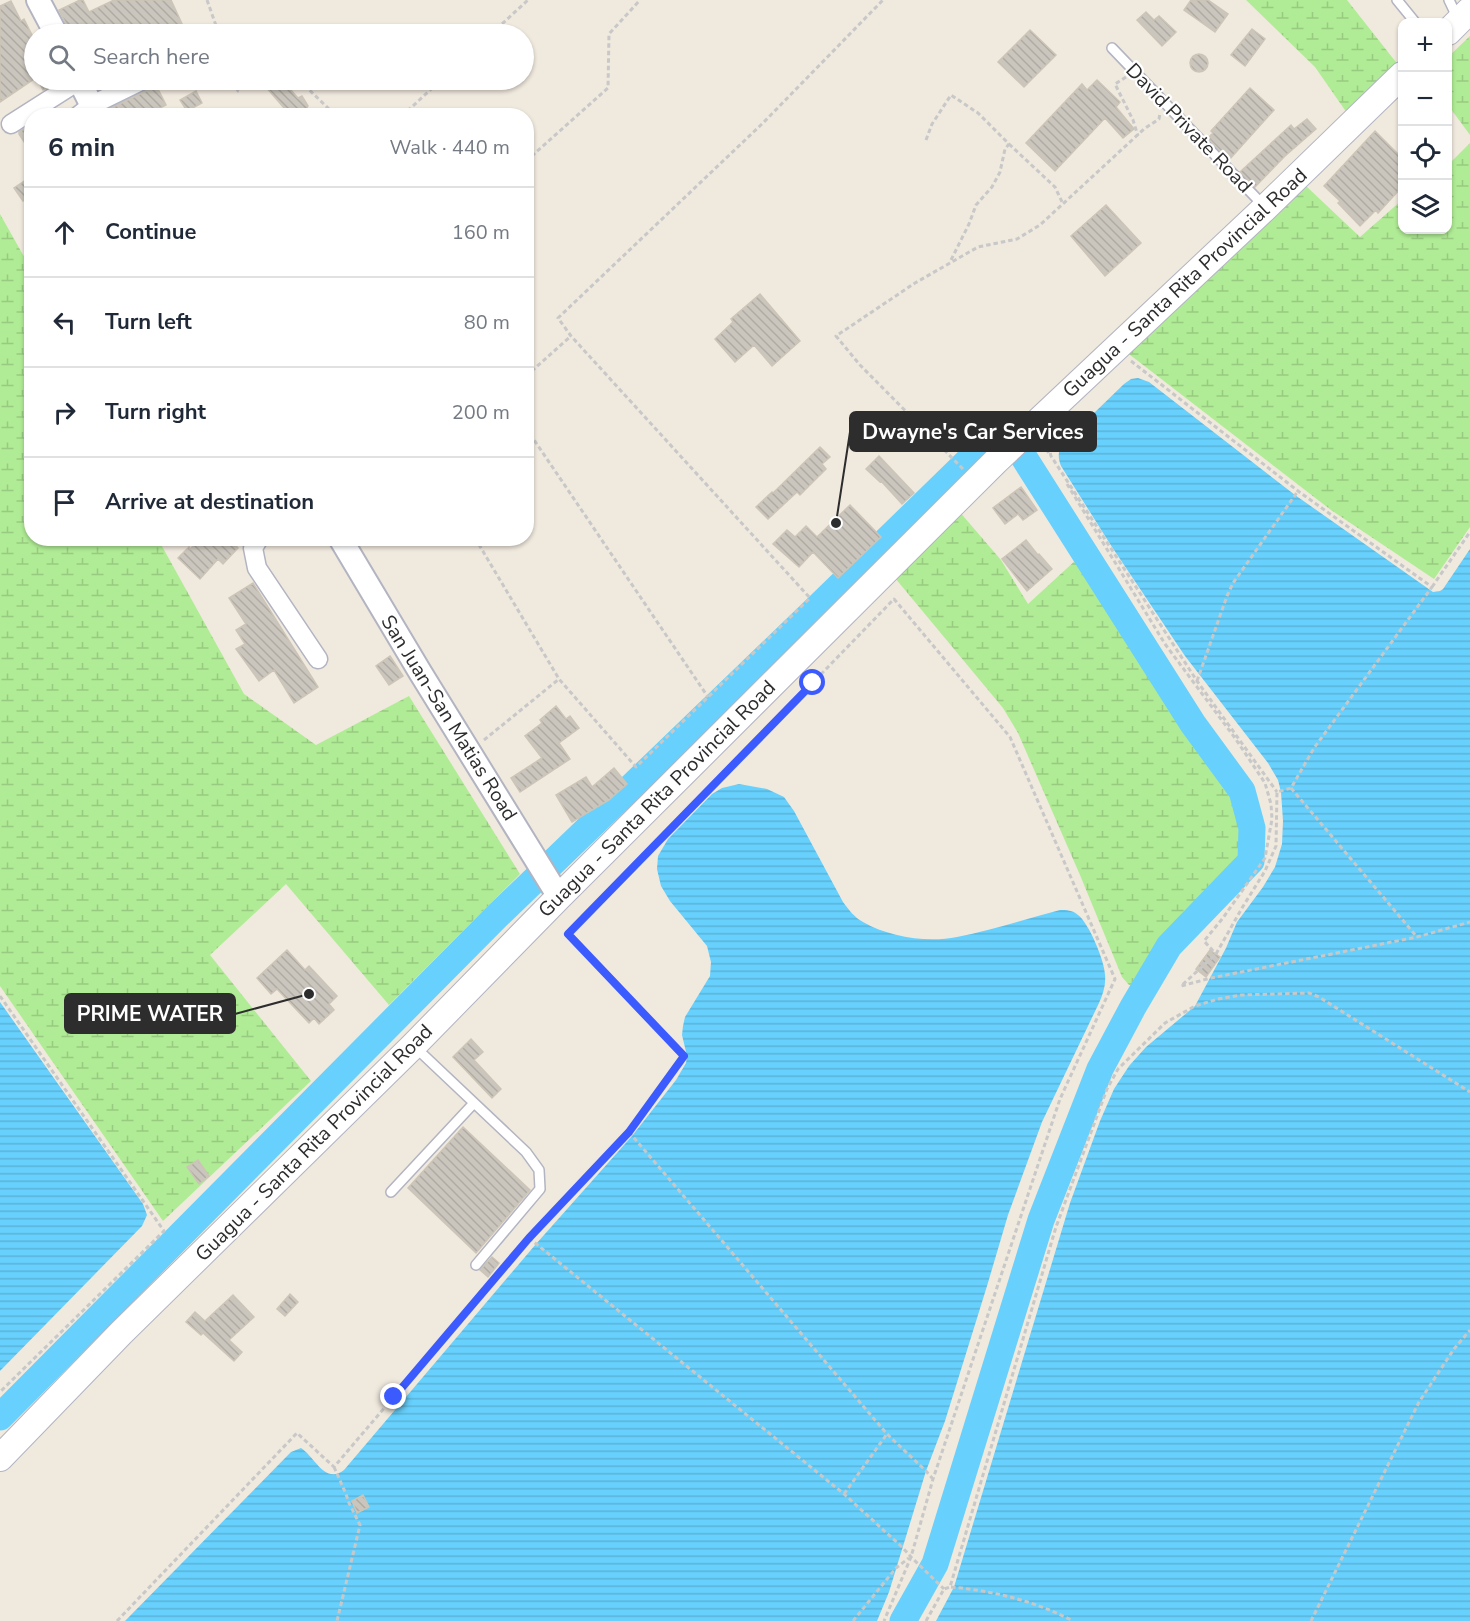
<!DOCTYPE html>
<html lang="en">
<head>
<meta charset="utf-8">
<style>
  :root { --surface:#fff; --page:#f2f2f3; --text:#1f2937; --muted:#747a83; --line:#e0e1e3 }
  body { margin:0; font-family:"Nunito Sans",sans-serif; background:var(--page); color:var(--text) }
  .controls { position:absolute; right:18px; top:18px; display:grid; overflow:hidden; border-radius:12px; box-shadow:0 2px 4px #0004 }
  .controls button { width:54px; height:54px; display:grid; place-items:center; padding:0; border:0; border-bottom:2px solid var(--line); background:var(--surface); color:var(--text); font:30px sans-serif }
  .stop { position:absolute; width:18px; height:18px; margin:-14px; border:4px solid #3c5bff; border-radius:50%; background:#fff }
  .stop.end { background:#3c5bff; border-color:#fff; box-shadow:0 2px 6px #0008 }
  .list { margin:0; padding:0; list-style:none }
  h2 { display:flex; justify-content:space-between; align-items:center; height:78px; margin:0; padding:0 24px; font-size:26px }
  h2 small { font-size:20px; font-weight:400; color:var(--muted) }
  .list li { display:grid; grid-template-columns:39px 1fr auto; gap:18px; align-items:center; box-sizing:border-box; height:90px; padding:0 24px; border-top:2px solid var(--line) }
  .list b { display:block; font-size:22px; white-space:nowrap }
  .list em { font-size:20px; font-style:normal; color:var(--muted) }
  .icon { flex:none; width:33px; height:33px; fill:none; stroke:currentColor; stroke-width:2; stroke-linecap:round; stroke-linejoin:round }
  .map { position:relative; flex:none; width:1470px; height:1621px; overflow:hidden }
  .search { position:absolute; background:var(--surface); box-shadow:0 2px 4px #0004; left:24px; top:24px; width:510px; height:66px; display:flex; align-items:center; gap:15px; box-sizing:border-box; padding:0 21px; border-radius:33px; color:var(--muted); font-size:22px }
  .panel { position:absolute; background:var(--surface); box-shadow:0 2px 4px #0004; left:24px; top:108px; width:510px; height:438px; border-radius:24px }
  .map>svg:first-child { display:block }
  .wetland { fill:url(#wetland-marsh) }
  .water { fill:url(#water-rules) }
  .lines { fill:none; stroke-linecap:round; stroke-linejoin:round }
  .river { stroke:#67d0fc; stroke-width:27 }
  .building { fill:url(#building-back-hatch); stroke:#ccc5b7; stroke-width:1.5 }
  .service-casing { stroke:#b2b4c2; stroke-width:12 }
  .minor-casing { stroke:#b2b4c2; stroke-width:21 }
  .tertiary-casing { stroke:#b2b4c2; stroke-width:26 }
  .secondary-casing { stroke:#b2b4c2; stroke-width:28 }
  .path { stroke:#c8c8c8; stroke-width:3; stroke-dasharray:4.5 3; stroke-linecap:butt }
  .service { stroke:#fff; stroke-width:9 }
  .minor { stroke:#fff; stroke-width:18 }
  .tertiary { stroke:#fff; stroke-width:22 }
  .secondary { stroke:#fff; stroke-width:26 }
  .route { stroke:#3c5bff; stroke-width:8 }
  .labels { text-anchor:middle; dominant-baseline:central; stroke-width:4.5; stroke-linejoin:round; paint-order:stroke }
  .street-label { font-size:20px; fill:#2d2d2d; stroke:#fff }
  .leader { fill:none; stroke:#2d2d2d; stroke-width:2 }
  .callout-dot { fill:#2d2d2d; stroke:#fff; stroke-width:2 }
  .callout { fill:#2d2d2d; stroke:#2d2d2d; stroke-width:2 }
  .callout-label { font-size:21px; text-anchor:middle; font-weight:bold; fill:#fff }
</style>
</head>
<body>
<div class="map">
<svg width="1470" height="1621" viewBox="0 0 1470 1621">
  <defs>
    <pattern id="wetland-marsh" width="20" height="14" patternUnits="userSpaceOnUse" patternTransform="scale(1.5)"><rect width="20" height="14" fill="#b0ec95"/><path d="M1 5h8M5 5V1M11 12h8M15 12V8" fill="none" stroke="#98cb81"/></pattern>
    <pattern id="water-rules" width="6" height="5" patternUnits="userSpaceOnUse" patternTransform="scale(1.5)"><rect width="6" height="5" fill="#67d0fc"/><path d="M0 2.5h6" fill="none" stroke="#5ab3d8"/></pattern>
    <pattern id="building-back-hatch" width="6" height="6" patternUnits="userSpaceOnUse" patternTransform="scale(1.5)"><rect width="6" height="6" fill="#cbc6bd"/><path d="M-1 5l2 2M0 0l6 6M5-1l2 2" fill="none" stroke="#afaaa3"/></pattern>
  </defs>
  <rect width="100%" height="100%" fill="#f0e9de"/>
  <path class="wetland" d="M 1246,0 L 1347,0 L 1399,66 L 1347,113 L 1315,67 Z
    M 1470,36 L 1470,135 L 1448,105 L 1448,57 Z
    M 1470,143 L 1470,527 L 1434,579 L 1331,510 L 1125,351 L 1306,186 L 1360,237 L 1402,200 L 1402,230 L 1448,230 L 1448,165 Z
    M 0,214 L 31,269 L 32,538 L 158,539 L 244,694 L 316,745 L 409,696 L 520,874 L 389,1005 L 286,884 L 210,955 L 311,1081 L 163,1221 L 0,986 Z
    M 958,510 L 1001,560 L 1028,604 L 1077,559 L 1173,703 L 1236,790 L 1246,829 L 1245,860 L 1205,900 L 1162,947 L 1138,984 L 1129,985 L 1122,977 L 1080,875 L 1018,733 L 1003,708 L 895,578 Z"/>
  <path class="water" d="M 1138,378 L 1149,382 L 1295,495 L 1433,592 L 1440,591 L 1443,589 L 1470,549 L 1470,1621 L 936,1621 L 954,1587 L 1070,1203 L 1100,1121 L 1114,1089 L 1129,1066 L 1146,1047 L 1195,1006 L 1226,948 L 1237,922 L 1263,887 L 1275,867 L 1282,844 L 1283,821 L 1281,792 L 1278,780 L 1268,763 L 1185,656 L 1112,547 L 1061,466 C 1058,458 1058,453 1061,445 L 1124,384 L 1131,379 Z
    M 739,784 L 767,789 L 784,797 L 794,811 L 843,902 C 849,910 854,917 863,922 C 889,937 927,943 957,937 C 992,930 1026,919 1060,910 C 1067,910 1072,910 1078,915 C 1089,923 1105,962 1105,975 C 1106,985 1103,994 1099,1003 L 1042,1122 L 1008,1215 L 987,1286 L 945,1421 L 926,1471 L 889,1592 L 877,1621 L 125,1621 L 291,1452 L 301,1448 C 315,1457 325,1485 344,1470 L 536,1244 L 632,1136 L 676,1080 L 686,1063 L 687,1056 L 682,1035 L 683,1026 L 685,1017 L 710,976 L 711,962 L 707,946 L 670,901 L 661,886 L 657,869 L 658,856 L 668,839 L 712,794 L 722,788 Z
    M 0,1002 L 143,1204 L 147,1215 L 142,1226 L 0,1371 Z"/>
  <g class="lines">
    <path class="river" d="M 0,1417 L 497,916 L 815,610 L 1004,426 L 1193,724 L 1242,791 L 1252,828 L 1251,861 L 1169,946 L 1133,1007 L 1100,1069 L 1041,1220 L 935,1564 L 903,1621"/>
  </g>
  <path class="building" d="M 80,0 L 83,0 L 89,12 L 114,0 L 171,0 L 184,28 L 170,34 L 69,34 L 68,28 L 59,10 Z
    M 1191,0 L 1208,0 L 1228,14 L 1215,32 L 1184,10 Z
    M 11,1 L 21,21 L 24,19 L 34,39 L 34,79 L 0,102 L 0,6 Z
    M 1146,12 L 1154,20 L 1159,16 L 1176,32 L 1162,46 L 1137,20 Z
    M 1252,29 L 1265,39 L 1245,66 L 1231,55 Z
    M 1030,30 L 1056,55 L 1024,87 L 998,62 Z
    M1190 63a9 9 0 1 1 18 0a9 9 0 1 1-18 0Z
    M 38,80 L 60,80 L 43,90 Z
    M 94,80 L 118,80 L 99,89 Z
    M 275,80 L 282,80 L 298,98 L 302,96 L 308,106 L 307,107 L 311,116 L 291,116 L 266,87 Z
    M 1097,80 L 1120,102 L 1116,107 L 1134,129 L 1123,138 L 1105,118 L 1055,171 L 1026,143 L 1082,84 L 1087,90 Z
    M 154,81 L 166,105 L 145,116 L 110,116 L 109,109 L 148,90 L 152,87 Z
    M 1250,88 L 1274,110 L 1229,160 L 1208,138 L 1213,133 L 1211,131 Z
    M 196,91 L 202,103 L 187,111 L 180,100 Z
    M 1307,119 L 1316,129 L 1285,156 L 1255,187 L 1240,172 L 1291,125 L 1294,129 Z
    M 32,124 L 32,154 L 19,134 L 19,132 Z
    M 1375,131 L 1402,158 L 1402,187 L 1378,213 L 1376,210 L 1360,226 L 1338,203 L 1340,201 L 1324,186 Z
    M 32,176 L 32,196 L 23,201 L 14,188 Z
    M 1106,205 L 1141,243 L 1105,276 L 1071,236 Z
    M 760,294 L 800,341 L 772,366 L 754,345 L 735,362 L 715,339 L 733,322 L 731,319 Z
    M 820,447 L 830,457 L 822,464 L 826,469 L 800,495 L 797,492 L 768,519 L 756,507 L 772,492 L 773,493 Z
    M 879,456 L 914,493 L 902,504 L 881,481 L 880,482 L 866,469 Z
    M 1021,487 L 1037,510 L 1023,520 L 1018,514 L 1005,524 L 993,508 Z
    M 850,505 L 881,537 L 838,578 L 813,552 L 799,567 L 773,544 L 787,530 L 795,537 L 806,526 L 817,537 Z
    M 202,538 L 229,538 L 238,548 L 223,564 L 218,559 L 200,579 L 178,558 L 189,547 L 190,549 Z
    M 1026,540 L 1038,555 L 1039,554 L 1052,569 L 1027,591 L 1002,559 Z
    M 253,583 L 318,687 L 294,703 L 274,670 L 259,681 L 236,649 L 245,644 L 236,630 L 246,624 L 229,598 Z
    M 390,656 L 403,676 L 389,685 L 376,666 Z
    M 556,706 L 566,719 L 570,716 L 579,728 L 559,743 L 570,759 L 520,792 L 511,778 L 542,758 L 525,736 L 542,723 L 540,720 Z
    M 614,768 L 627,784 L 609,800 L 572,822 L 556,795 L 586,777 L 592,787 Z
    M 287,950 L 305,970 L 309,966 L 337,996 L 329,1004 L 334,1010 L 319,1024 L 314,1018 L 309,1023 L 277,989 L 271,994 L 257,978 Z
    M 1210,950 L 1220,957 L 1206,977 L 1196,969 Z
    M 471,1039 L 483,1052 L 474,1060 L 501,1089 L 492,1098 L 453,1057 Z
    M 463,1127 L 530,1190 L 476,1253 L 408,1188 Z
    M 198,1160 L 209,1176 L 199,1184 L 187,1167 Z
    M 492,1257 L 499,1263 L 488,1277 L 480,1270 Z
    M 290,1294 L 298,1302 L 285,1316 L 277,1309 Z
    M 233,1295 L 254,1317 L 229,1340 L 242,1352 L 234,1361 L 203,1333 L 201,1335 L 186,1322 L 195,1312 L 205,1321 Z
    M 363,1495 L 369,1507 L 357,1513 L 352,1501 Z"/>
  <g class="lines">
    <defs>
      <path id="service" d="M 1397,0 L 1415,22
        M 1449,0 L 1458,19
        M 1112,48 L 1264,206
        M 415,1047 L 526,1152 L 539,1170 L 540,1189 L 476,1265
        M 391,1192 L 474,1103"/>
      <path id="minor" d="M 78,116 L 92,105 L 143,80
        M 11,124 L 80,80
        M 259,538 L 253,548 L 257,568 L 318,659"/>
      <path id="tertiary" d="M 38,0 L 56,34
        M 79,80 L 97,116
        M 340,538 L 420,672 L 559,897"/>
      <path id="secondary" d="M 1448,32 L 1470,10
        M 0,1458 L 121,1333 L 413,1046 L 559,897 L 995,462 L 1265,208 L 1402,75"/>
    </defs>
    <use href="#service" class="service-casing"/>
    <use href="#minor" class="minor-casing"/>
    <use href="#tertiary" class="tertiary-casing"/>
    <use href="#secondary" class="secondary-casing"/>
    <path class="path" d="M 207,0 L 219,34
      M 491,34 L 528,0
      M 1126,77 L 1115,84 L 1133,120 L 1138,136
      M 234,80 L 238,91 L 250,80
      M 299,80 L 329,109 L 332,116
      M 402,116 L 441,80
      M 926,140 L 932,124 L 951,95 L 978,113 L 1009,144 L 1005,149 L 1000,172 L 992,187 L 976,205 L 969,224 L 950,262
      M 1009,144 L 1055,187 L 1063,204
      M 526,161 L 608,88 L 609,34 L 640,0
      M 1131,361 L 1298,491 L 1432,587 L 1314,748 L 1291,788 L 1277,792 L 1276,846 L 1265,871 L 1242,908 L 1216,954 L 1181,986 L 1211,978 L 1417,937 L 1470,922
      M 526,376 L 571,336
      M 526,428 L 708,697
      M 1063,428 C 1053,438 1047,440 1051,456 L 1197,681 L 1277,792
      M 1042,443 L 1050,455
      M 963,469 L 860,365 L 836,336 L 915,283 L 978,247 L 1017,239 L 1040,225 L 1144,129 L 1159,119 L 1160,113
      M 1067,484 L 1165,644 L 1235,738 L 1265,783 L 1271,804 L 1272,819 L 1265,858 L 1223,918 L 1204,941 L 1216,954
      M 475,538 L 559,679
      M 1432,587 L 1470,532
      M 1197,681 L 1227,596 L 1233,583 L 1298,491
      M 484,740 L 559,679 L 636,767 L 810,598 L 571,336 L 558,318 L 763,123 L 883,0
      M 1291,788 L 1417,937
      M 0,996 L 164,1231 L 0,1392
      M 629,1132 L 887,1434 L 926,1471 L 933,1479
      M 529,1238 L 844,1494 L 902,1547 L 911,1557 L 944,1589
      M 334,1467 L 346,1494 L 349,1503 L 360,1525 L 337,1621
      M 844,1494 L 887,1434
      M 951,1587 C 994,1591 1035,1601 1073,1621
      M 117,1621 L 297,1433 L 334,1467 L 529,1238 L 629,1132 L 684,1056 L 569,934 L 894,599 L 1010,737 L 1115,979 L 1060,1099 L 933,1479 L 911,1557 L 884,1621
      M 853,1621 L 896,1568 L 909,1558
      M 926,1621 L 944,1589 L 950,1587 L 1056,1227 L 1107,1089 L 1118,1069 L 1165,1023 L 1195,1006 L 1218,999 L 1242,995 L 1309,993 L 1319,997 L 1470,1092
      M 1311,1621 L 1419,1402 L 1454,1349 L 1470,1330"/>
    <use href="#service" class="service"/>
    <use href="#minor" class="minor"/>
    <use href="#tertiary" class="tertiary"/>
    <use href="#secondary" class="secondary"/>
  </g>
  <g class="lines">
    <path class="route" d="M 394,1397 L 529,1238 L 629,1132 L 684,1056 L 568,934 L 813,683"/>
  </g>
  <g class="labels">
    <g class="street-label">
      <text transform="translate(1189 128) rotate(46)">David Private Road</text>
      <text transform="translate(1185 283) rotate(-43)">Guagua - Santa Rita Provincial Road</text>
      <text transform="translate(449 718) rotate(58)">San Juan-San Matias Road</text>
      <text transform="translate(657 799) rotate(-45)">Guagua - Santa Rita Provincial Road</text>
      <text transform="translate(314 1143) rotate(-45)">Guagua - Santa Rita Provincial Road</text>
    </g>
  </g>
  <path class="leader" d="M836 523L850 432M309 994L235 1014"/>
  <g class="callout-dot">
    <circle cx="836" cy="523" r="6"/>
    <circle cx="309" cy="994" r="6"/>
  </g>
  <g class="callout">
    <rect x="850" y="412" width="246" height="39" rx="6"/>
    <rect x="65" y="994" width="170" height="39" rx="6"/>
  </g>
  <g class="callout-label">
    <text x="973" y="439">Dwayne's Car Services</text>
    <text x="150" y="1021">PRIME WATER</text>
  </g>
</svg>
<div class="controls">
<button>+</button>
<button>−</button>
<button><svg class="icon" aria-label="locate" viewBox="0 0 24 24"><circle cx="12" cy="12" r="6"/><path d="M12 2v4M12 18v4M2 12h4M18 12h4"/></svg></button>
<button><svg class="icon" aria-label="layers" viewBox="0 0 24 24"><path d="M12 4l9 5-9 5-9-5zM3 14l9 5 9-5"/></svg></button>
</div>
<div class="stop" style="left:813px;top:683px"></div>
<div class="stop end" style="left:394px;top:1397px"></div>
<div class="search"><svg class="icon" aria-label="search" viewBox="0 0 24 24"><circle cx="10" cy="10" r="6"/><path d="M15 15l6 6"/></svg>Search here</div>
<section class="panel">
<h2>6 min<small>Walk · 440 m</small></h2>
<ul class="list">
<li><svg class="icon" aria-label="ahead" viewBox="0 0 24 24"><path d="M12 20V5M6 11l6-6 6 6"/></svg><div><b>Continue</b></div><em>160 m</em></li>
<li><svg class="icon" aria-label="left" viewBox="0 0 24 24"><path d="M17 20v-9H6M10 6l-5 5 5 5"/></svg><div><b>Turn left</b></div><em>80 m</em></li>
<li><svg class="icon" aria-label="right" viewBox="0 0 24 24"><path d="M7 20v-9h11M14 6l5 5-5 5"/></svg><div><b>Turn right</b></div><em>200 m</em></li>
<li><svg class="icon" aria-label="arrive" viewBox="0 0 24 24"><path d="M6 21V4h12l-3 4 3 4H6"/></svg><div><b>Arrive at destination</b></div></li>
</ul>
</section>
</div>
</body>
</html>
